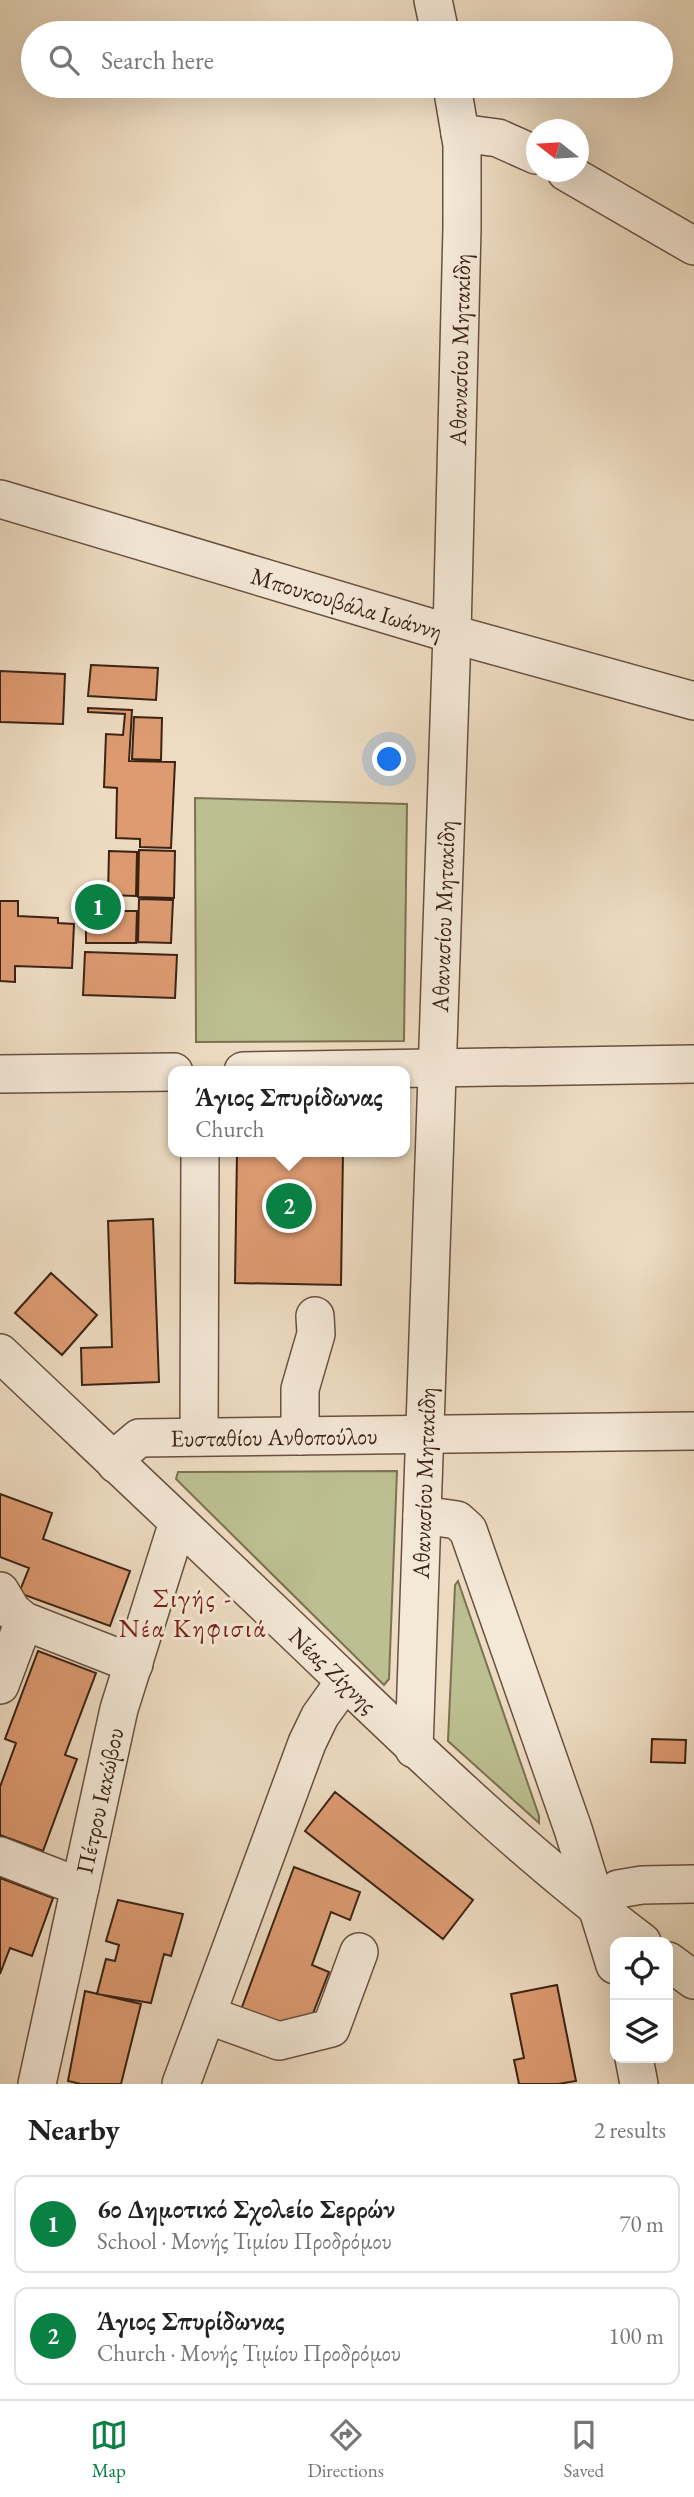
<!DOCTYPE html>
<html lang="en">
<head>
<meta charset="utf-8">
<style>
  :root { --surface:#fff; --page:#f6f6f6; --text:#222; --muted:#767676; --line:#e0e0e0; --accent:#0b8043 }
  body { margin:0; font-family:"EB Garamond",serif; background:var(--page); color:var(--text) }
  .controls { position:absolute; right:21px; bottom:21px; display:grid; overflow:hidden; border-radius:14px; box-shadow:0 7px 28px #0002 }
  .controls button { width:63px; height:63px; display:grid; place-items:center; padding:0; border:0; border-bottom:2px solid var(--line); background:var(--surface); color:var(--text); font:35px sans-serif }
  .compass { position:absolute; left:526px; top:119px; width:63px; height:63px; border-radius:50%; background:var(--surface); box-shadow:0 7px 28px #0002; rotate:287deg }
  .you { position:absolute; left:390px; top:760px; width:24px; height:24px; margin:-18px; border:5px solid #fff; border-radius:50%; background:#1a73e8; box-shadow:0 0 0 10px #1a73e833 }
  .badge { display:grid; place-items:center; width:46px; height:46px; border-radius:50%; background:var(--accent); color:#fff; font-size:23px; font-weight:700 }
  .pin { position:absolute; translate:-50% -50%; border:4px solid #fff; box-shadow:0 2px 7px #0006 }
  .popup { position:absolute; left:168px; top:1066px; width:242px; height:91px; box-sizing:border-box; display:grid; place-content:center; border-radius:14px; background:var(--surface); filter:drop-shadow(0 2px 5px #0005); font-size:23px; white-space:nowrap; color:var(--muted) }
  .popup b { font-size:26px; color:var(--text) }
  .popup::after { content:''; position:absolute; left:50%; top:100%; margin-left:-14px; border:14px solid transparent; border-top-color:var(--surface) }
  .list { margin:0; padding:0; list-style:none }
  h2 { display:flex; justify-content:space-between; align-items:center; height:91px; margin:0; padding:0 28px; font-size:30px }
  h2 small { font-size:23px; font-weight:400; color:var(--muted) }
  .list li { display:grid; grid-template-columns:46px 1fr auto; gap:21px; align-items:center; box-sizing:border-box; height:98px; margin:0 14px 14px; padding:0 14px; border:2px solid var(--line); border-radius:14px }
  .list b { display:block; font-size:26px; white-space:nowrap }
  .list p { margin:0; font-size:23px; white-space:nowrap; color:var(--muted) }
  .list em { font-size:23px; font-style:normal; color:var(--muted) }
  .icon { flex:none; width:38px; height:38px; fill:none; stroke:currentColor; stroke-width:2; stroke-linecap:round; stroke-linejoin:round }
  .map { position:relative; flex:none; width:694px; height:2084px; overflow:hidden }
  .search { position:absolute; background:var(--surface); box-shadow:0 7px 28px #0002; left:21px; right:21px; top:21px; height:77px; display:flex; align-items:center; gap:18px; box-sizing:border-box; padding:0 24px; border-radius:38px; color:var(--muted); font-size:26px }
  .sheet { height:315px; background:var(--surface) }
  nav { display:flex; justify-content:space-around; align-items:center; box-sizing:border-box; height:98px; border-top:2px solid var(--line); background:var(--surface); font-size:19px; color:var(--muted) }
  nav a { display:grid; justify-items:center; gap:4px }
  nav .on { color:var(--accent) }
  .map>svg:first-child { display:block }
  .green { fill:#bcbf91; stroke:#7c7153; stroke-width:2 }
  .building { fill:#de9b72; stroke:#3b2315; stroke-width:2 }
  .lines { fill:none; stroke-linecap:round; stroke-linejoin:round }
  .minor-casing { stroke:#685140; stroke-width:40 }
  .minor { stroke:#f4e8d7; stroke-width:37 }
  .labels { text-anchor:middle; dominant-baseline:central; stroke-width:6; stroke-linejoin:round; paint-order:stroke }
  .street-label { font-size:24px; fill:#3b2315; stroke:#f4e8d7 }
  .neighbourhood-label { font-size:26px; letter-spacing:2px; fill:#7a1f14; stroke:#f4e8d7 }
</style>
</head>
<body>
<div class="map">
<svg width="694" height="2084" viewBox="0 0 694 2084">
  <rect width="100%" height="100%" fill="#eedcc2"/>
  <filter id="stains"><feTurbulence type="fractalNoise" baseFrequency=".00286" numOctaves="4"/><feColorMatrix values="0 0 0 0 .2 0 0 0 0 .09 0 0 0 0 .02 0 0 0 .5 -.17"/></filter>
  <radialGradient id="worn" r=".72"><stop offset=".6" stop-color="#630" stop-opacity="0"/><stop offset="1" stop-color="#630" stop-opacity=".3"/></radialGradient>
  <path class="green" d="M 195,798 L 407,804 L 404,1041 L 196,1042 Z
    M 397,1471 L 389,1679 L 384,1685 L 176,1479 L 178,1472 Z
    M 458,1581 L 539,1816 L 539,1823 L 448,1741 L 455,1585 Z"/>
  <path class="building" d="M 91,665 L 158,668 L 156,700 L 88,696 Z
    M 0,671 L 65,674 L 63,724 L 0,722 Z
    M 88,708 L 132,710 L 129,761 L 175,762 L 171,848 L 140,847 L 140,839 L 116,838 L 117,788 L 104,787 L 106,734 L 123,735 L 125,714 L 88,712 Z
    M 134,717 L 162,718 L 161,760 L 132,759 Z
    M 139,850 L 175,851 L 174,898 L 138,897 Z
    M 109,851 L 137,852 L 136,896 L 108,895 Z
    M 139,899 L 173,900 L 171,943 L 138,942 Z
    M 0,901 L 18,901 L 18,916 L 58,918 L 58,923 L 74,924 L 72,968 L 15,966 L 15,982 L 0,981 Z
    M 86,911 L 137,911 L 136,943 L 86,943 Z
    M 85,952 L 177,955 L 175,998 L 83,995 Z
    M 237,1152 L 343,1152 L 341,1285 L 235,1283 Z
    M 153,1219 L 159,1382 L 82,1385 L 81,1348 L 112,1347 L 108,1221 Z
    M 51,1273 L 97,1315 L 62,1355 L 15,1313 Z
    M 0,1494 L 52,1513 L 43,1539 L 130,1571 L 110,1626 L 19,1593 L 29,1568 L 0,1557 Z
    M 38,1651 L 96,1673 L 65,1755 L 77,1759 L 43,1851 L 0,1835 L 0,1787 L 16,1743 L 5,1739 Z
    M 652,1739 L 686,1740 L 685,1763 L 651,1762 Z
    M 335,1792 L 473,1900 L 443,1939 L 305,1831 Z
    M 294,1867 L 360,1892 L 350,1920 L 331,1912 L 312,1965 L 329,1972 L 305,2034 L 239,2015 Z
    M 0,1878 L 53,1898 L 32,1956 L 10,1948 L 0,1974 Z
    M 118,1900 L 183,1914 L 171,1956 L 164,1954 L 151,2003 L 97,1994 L 106,1959 L 115,1961 L 119,1945 L 106,1941 Z
    M 557,1985 L 576,2081 L 558,2084 L 519,2084 L 514,2060 L 524,2058 L 511,1994 Z
    M 85,1991 L 141,2004 L 121,2084 L 81,2084 L 68,2081 Z"/>
  <g class="lines">
    <defs>
      <g id="minor">
        <path d="M 433,0 L 440,33"/>
        <path d="M 460,133 L 498,138 L 536,155"/>
        <path d="M 566,172 L 694,246"/>
        <path id="s1" d="M 0,499 L 452,634 L 694,701"/>
        <path d="M 243,1071 L 694,1064"/>
        <path d="M 0,1074 L 174,1072"/>
        <path id="s2" d="M 0,1353 C 115,1462 231,1571 345,1681 C 441,1773 536,1863 642,1942"/>
        <path d="M 300,1436 L 300,1389 L 316,1334 L 315,1316"/>
        <path d="M 199,1437 L 200,1152"/>
        <path id="s3" d="M 116,1464 L 126,1449 L 139,1438 L 694,1431"/>
        <path d="M 422,1515 L 457,1520 L 468,1530 L 573,1829 L 615,1965"/>
        <path d="M 0,1591 L 12,1611 L 24,1621 L 134,1664"/>
        <path d="M 0,1685 L 24,1621"/>
        <path id="s4" d="M 414,1749 L 452,634 L 462,228 L 462,145 L 452,86"/>
        <path d="M 0,1856 L 80,1887"/>
        <path d="M 597,1909 L 618,1889 L 642,1885 L 694,1884"/>
        <path d="M 668,1961 L 694,1980"/>
        <path d="M 207,2015 L 279,2041 L 331,2028 L 359,1952"/>
        <path d="M 634,2058 L 639,2084"/>
        <path id="s5" d="M 37,2084 L 119,1709 L 178,1522"/>
        <path d="M 181,2084 L 307,1743 L 320,1716 L 345,1681"/>
      </g>
    </defs>
    <use href="#minor" class="minor-casing"/>
    <use href="#minor" class="minor"/>
  </g>
  <g class="labels">
    <g class="street-label">
      <text stroke="none"><textPath href="#s4" startOffset="1400">Αθανασίου Μητακίδη</textPath></text>
      <text stroke="none"><textPath href="#s1" startOffset="362">Μπουκουβάλα Ιωάννη</textPath></text>
      <text stroke="none"><textPath href="#s4" startOffset="833">Αθανασίου Μητακίδη</textPath></text>
      <text stroke="none"><textPath href="#s3" startOffset="170">Ευσταθίου Ανθοπούλου</textPath></text>
      <text stroke="none"><textPath href="#s4" startOffset="266">Αθανασίου Μητακίδη</textPath></text>
      <text stroke="none"><textPath href="#s2" startOffset="460">Νέας Ζίχνης</textPath></text>
      <text stroke="none"><textPath href="#s5" startOffset="290">Πέτρου Ιακώβου</textPath></text>
    </g>
    <g class="neighbourhood-label">
      <text x="193" y="1598">Σιγής -<tspan x="193" dy="30">Νέα Κηφισιά</tspan></text>
    </g>
  </g>
  <rect width="100%" height="100%" filter="url(#stains)"/>
  <rect width="100%" height="100%" fill="url(#worn)"/>
</svg>
<div class="controls">
<button><svg class="icon" aria-label="locate" viewBox="0 0 24 24"><circle cx="12" cy="12" r="6"/><path d="M12 2v4M12 18v4M2 12h4M18 12h4"/></svg></button>
<button><svg class="icon" aria-label="layers" viewBox="0 0 24 24"><path d="M12 4l9 5-9 5-9-5zM3 14l9 5 9-5"/></svg></button>
</div>
<svg class="compass" viewBox="-18 -18 36 36"><path d="M0-13l5 13h-10z" fill="#e53935"/><path d="M0 13l5-13h-10z" fill="#767676"/></svg>
<div class="you"></div>
<div class="pin badge" style="left:98px;top:907px">1</div>
<div class="pin badge" style="left:289px;top:1206px">2</div>
<div class="popup"><b>Άγιος Σπυρίδωνας</b>Church</div>
<div class="search"><svg class="icon" aria-label="search" viewBox="0 0 24 24"><circle cx="10" cy="10" r="6"/><path d="M15 15l6 6"/></svg>Search here</div>
</div>
<section class="sheet">
<h2>Nearby<small>2 results</small></h2>
<ul class="list">
<li><span class="badge">1</span><div><b>6ο Δημοτικό Σχολείο Σερρών</b><p>School · Μονής Τιμίου Προδρόμου</p></div><em>70 m</em></li>
<li><span class="badge">2</span><div><b>Άγιος Σπυρίδωνας</b><p>Church · Μονής Τιμίου Προδρόμου</p></div><em>100 m</em></li>
</ul>
</section>
<nav>
<a class="on"><svg class="icon" aria-label="map" viewBox="0 0 24 24"><path d="M3 6l6-2 6 2 6-2v14l-6 2-6-2-6 2zM9 4v14M15 6v14"/></svg>Map</a>
<a><svg class="icon" aria-label="directions" viewBox="0 0 24 24"><path d="M12 3l9 9-9 9-9-9zM9 14v-3h6M13 9l2 2-2 2"/></svg>Directions</a>
<a><svg class="icon" aria-label="saved" viewBox="0 0 24 24"><path d="M7 4h10v16l-5-4-5 4z"/></svg>Saved</a>
</nav>
</body>
</html>
